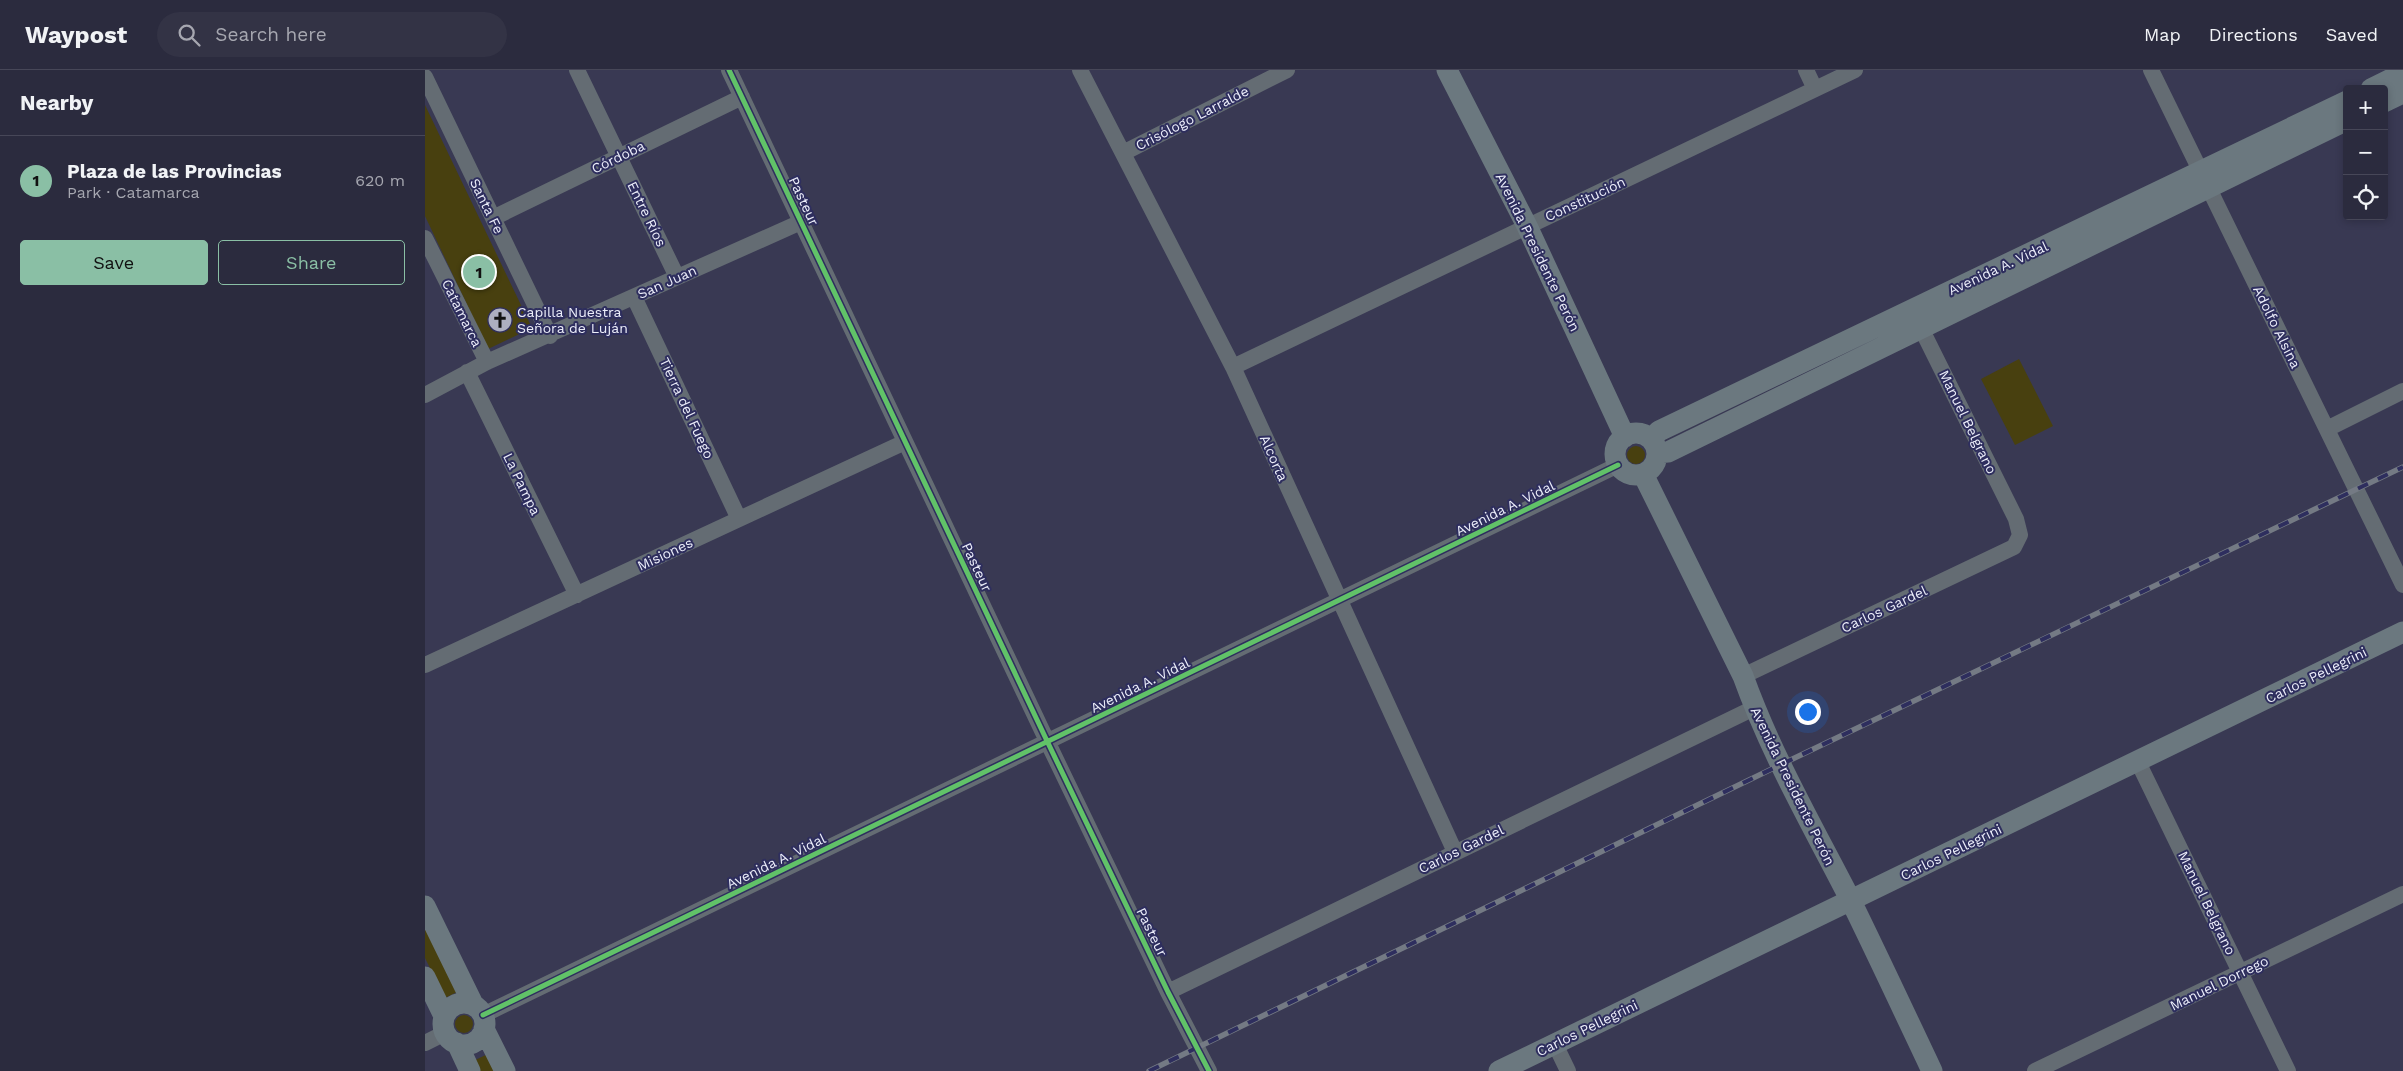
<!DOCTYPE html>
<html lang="en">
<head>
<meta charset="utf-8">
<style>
  :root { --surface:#2b2b3e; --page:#333345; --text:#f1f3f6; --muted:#a6a7b0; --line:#474758; --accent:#8abfa5 }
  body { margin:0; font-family:"Work Sans",sans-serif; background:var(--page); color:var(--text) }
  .controls { position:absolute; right:15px; top:15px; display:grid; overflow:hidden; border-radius:5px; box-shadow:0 2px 8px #0003 }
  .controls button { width:45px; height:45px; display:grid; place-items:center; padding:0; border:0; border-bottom:1px solid var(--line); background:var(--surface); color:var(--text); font:25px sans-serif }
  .you { position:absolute; left:1382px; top:641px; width:18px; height:18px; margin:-12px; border:4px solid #fff; border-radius:50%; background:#1a73e8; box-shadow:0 0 0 8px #1a73e833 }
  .badge { display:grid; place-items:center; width:32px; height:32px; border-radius:50%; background:var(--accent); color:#111; font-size:16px; font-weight:700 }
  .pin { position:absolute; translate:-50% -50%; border:2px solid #fff; box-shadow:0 1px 5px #0006 }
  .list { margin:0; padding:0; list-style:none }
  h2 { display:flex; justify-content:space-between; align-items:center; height:65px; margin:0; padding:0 20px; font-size:21px }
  h2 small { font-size:16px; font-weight:400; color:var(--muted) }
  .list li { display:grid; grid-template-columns:32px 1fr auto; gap:15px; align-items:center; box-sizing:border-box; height:90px; padding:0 20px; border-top:1px solid var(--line) }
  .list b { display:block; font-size:19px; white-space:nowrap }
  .list p { margin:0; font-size:16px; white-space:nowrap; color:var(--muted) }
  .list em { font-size:16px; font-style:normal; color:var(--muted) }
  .actions { display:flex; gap:10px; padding:15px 20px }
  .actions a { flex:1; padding:11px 0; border:1px solid var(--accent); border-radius:5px; text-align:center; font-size:18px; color:var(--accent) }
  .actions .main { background:var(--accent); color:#111 }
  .icon { flex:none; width:28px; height:28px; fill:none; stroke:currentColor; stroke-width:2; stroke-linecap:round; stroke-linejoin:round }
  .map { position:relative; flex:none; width:1978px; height:1001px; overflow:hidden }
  header { display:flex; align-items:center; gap:30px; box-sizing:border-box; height:70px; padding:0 25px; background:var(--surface); border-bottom:1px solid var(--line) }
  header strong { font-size:24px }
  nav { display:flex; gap:28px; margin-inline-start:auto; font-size:18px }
  .search { width:350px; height:45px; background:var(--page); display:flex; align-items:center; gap:12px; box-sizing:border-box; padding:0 18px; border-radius:28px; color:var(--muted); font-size:19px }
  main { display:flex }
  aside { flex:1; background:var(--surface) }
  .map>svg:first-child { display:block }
  .green { fill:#48400f }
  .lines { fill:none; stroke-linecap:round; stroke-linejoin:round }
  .minor { stroke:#646c73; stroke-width:16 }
  .major { stroke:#6b787f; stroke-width:21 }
  .rail-casing { stroke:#747a84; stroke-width:5.5 }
  .rail { stroke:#2e2e5e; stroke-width:4; stroke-dasharray:11; stroke-linecap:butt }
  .cycleway-casing { stroke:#2e2e5e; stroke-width:8 }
  .cycleway { stroke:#61c268; stroke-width:5 }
  .labels { text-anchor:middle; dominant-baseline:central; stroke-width:4; stroke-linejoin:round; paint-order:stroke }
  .street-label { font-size:14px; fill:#eceefa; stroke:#2e2e5e }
  .poi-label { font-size:14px; fill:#eceefa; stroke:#2e2e5e; text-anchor:start }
</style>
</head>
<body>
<header>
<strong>Waypost</strong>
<div class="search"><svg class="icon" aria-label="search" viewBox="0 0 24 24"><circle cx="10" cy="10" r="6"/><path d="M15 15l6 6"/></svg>Search here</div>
<nav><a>Map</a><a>Directions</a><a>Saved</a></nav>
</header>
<main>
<aside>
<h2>Nearby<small></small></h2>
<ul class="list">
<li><span class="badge">1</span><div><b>Plaza de las Provincias</b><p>Park · Catamarca</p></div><em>620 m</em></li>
</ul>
<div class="actions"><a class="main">Save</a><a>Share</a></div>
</aside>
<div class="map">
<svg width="1978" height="1001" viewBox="0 0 1978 1001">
  <rect width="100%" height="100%" fill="#393953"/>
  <path class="green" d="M 0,35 L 107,258 L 63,279 L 0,146 Z
    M 1594,289 L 1628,356 L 1590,375 L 1556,309 Z
    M1202 385a9 9 0 1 1 18 0a9 9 0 1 1-18 0Z
    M 0,856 L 32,922 L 20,928 L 0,888 Z
    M30 954a9 9 0 1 1 18 0a9 9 0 1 1-18 0Z
    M 63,984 L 71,1001 L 55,1001 L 50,990 Z"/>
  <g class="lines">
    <path class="minor" d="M 152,0 L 252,207
      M 304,0 L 623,673 L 743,922 L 784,1001
      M 655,0 L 808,297 L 1030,782
      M 1381,0 L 1390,19
      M 1726,0 L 1978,515
      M 0,7 L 125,266
      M 698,83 L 862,0
      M 68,148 L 317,27
      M 0,168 L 62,292
      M 209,227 L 314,449
      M 808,297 L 1430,0
      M 42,302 L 152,525
      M 0,325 L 62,292 L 376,152
      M 1902,359 L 1978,321
      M 0,595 L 480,372
      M 1318,606 L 1589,477 L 1595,465 L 1591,449 L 1491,248
      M 1713,692 L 1863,1001
      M 743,922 L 1329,638
      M 58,945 L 1193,395
      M 0,973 L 20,963
      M 1130,974 L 1143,1001
      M 1610,1001 L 1978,824"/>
    <path class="major" d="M 1022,0 L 1102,156 L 1200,367
      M 1946,19 L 1978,3
      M 1959,32 L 1978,23
      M1190 384a21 21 0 1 1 42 0a21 21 0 1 1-42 0Z
      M 1226,369 L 1234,361 L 1922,31
      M 1232,383 L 1243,382 L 1922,50
      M 1218,404 L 1318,606 C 1346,684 1387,755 1425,829 C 1453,886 1480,944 1507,1001
      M 0,836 L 48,934
      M 0,907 L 19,946
      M18 954a21 21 0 1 1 42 0a21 21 0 1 1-42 0Z
      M 59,959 L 80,1001
      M 32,973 L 45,1001
      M 1074,1001 L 1978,562"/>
    <defs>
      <path id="rail" d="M 724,1001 L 1355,695 L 1978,397"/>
    </defs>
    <use href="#rail" class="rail-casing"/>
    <use href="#rail" class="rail"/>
    <defs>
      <path id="cycleway" d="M 304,0 L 623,673 L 743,922 L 784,1001
        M 58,945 L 1193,395"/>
    </defs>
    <use href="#cycleway" class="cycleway-casing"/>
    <use href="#cycleway" class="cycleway"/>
  </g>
  <defs>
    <symbol id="church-disc" viewBox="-11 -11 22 22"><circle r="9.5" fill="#adafc0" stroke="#2e2e5e"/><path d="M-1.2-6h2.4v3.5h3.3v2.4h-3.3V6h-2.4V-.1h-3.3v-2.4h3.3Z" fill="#111"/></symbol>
  </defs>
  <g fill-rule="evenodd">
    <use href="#church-disc" x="61" y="236" width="28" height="28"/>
  </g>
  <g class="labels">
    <g class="street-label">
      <text transform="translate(767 48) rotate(-27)">Crisólogo Larralde</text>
      <text transform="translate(193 87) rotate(-26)">Córdoba</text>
      <text transform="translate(1160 129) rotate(-25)">Constitución</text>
      <text transform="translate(379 131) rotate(65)">Pasteur</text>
      <text transform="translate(62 136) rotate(64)">Santa Fe</text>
      <text transform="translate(222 144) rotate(64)">Entre Ríos</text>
      <text transform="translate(1113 182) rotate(64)">Avenida Presidente Perón</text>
      <text transform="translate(1573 198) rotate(-25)">Avenida A. Vidal</text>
      <text transform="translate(242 212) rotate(-24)">San Juan</text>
      <text transform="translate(37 243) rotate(64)">Catamarca</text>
      <text transform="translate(1852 257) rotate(64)">Adolfo Alsina</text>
      <text transform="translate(262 338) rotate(65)">Tierra del Fuego</text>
      <text transform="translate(1543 352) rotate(64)">Manuel Belgrano</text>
      <text transform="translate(849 388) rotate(66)">Alcorta</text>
      <text transform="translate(97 414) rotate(64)">La Pampa</text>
      <text transform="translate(1080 438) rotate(-26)">Avenida A. Vidal</text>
      <text transform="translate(240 484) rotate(-25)">Misiones</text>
      <text transform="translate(552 497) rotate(65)">Pasteur</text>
      <text transform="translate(1459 539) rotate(-25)">Carlos Gardel</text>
      <text transform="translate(1891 605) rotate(-26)">Carlos Pellegrini</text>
      <text transform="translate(715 615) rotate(-26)">Avenida A. Vidal</text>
      <text transform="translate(1368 716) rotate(64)">Avenida Presidente Perón</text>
      <text transform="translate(1036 779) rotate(-26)">Carlos Gardel</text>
      <text transform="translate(1526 782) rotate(-26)">Carlos Pellegrini</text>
      <text transform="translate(351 791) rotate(-26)">Avenida A. Vidal</text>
      <text transform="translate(1782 833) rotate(64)">Manuel Belgrano</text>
      <text transform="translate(727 862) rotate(64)">Pasteur</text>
      <text transform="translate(1794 913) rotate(-26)">Manuel Dorrego</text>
      <text transform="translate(1162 958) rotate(-26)">Carlos Pellegrini</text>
    </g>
    <g class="poi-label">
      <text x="92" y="242">Capilla Nuestra<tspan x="92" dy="16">Señora de Luján</tspan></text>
    </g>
  </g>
</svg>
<div class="controls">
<button>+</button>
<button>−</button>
<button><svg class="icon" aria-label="locate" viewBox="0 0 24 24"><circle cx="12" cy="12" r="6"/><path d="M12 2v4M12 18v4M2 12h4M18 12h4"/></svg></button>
</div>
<div class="you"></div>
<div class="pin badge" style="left:54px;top:202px">1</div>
</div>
</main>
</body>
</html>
